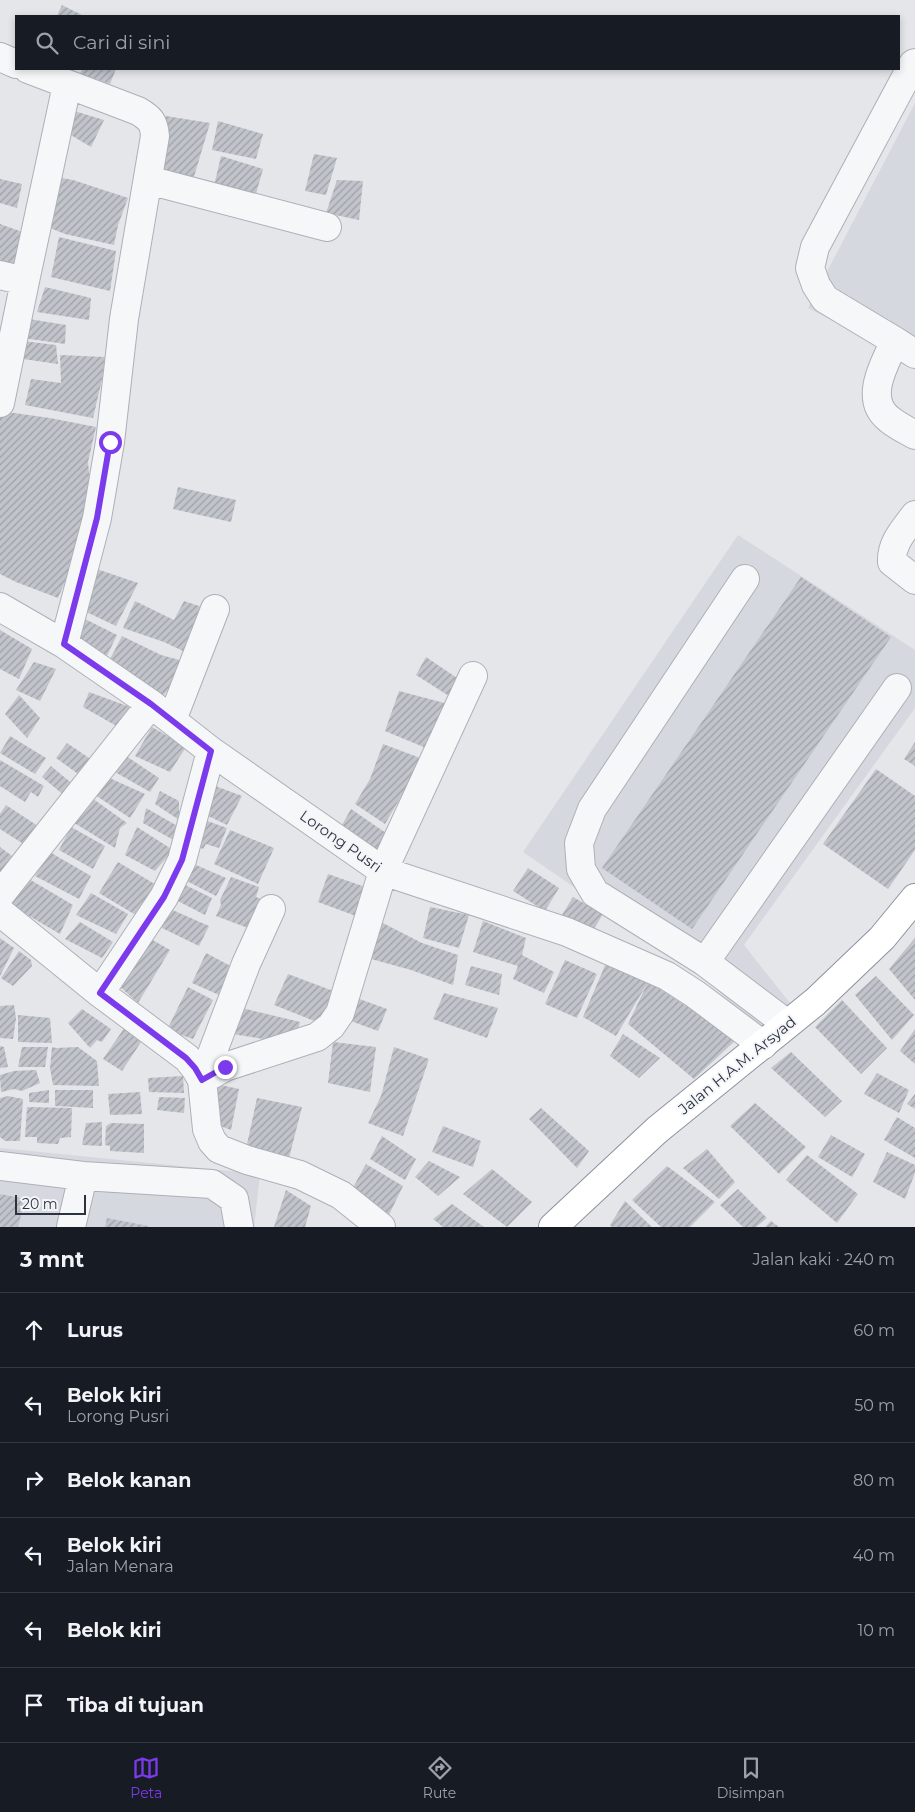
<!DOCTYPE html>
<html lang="id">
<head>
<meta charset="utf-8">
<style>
  :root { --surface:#171b24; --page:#20242c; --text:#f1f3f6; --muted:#9ea1a6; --line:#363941; --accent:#7c3aed }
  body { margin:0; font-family:Montserrat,sans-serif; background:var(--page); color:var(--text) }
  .scale { position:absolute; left:15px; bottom:12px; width:71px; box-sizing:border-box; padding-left:5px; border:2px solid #2d3241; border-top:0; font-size:14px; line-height:18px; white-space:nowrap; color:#2d3241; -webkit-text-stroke:4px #f3f5f8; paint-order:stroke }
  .stop { position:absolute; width:15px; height:15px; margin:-11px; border:4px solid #7c3aed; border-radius:50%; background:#fff }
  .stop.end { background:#7c3aed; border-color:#fff; box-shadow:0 1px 5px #0008 }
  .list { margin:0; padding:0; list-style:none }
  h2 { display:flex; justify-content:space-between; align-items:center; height:65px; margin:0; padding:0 20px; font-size:21px }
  h2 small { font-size:16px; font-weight:400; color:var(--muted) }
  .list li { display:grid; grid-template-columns:32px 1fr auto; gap:15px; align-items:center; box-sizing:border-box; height:75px; padding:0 20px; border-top:1px solid var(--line) }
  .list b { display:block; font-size:19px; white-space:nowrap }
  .list p { margin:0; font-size:16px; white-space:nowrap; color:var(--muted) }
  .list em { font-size:16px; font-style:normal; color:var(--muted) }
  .icon { flex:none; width:28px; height:28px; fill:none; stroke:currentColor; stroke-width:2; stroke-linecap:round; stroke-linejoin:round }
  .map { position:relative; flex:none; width:915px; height:1227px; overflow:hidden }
  .search { position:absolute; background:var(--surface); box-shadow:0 2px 8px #0003; left:15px; right:15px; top:15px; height:55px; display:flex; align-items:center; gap:12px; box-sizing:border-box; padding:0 18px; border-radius:0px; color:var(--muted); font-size:19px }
  .sheet { height:515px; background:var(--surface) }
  nav { display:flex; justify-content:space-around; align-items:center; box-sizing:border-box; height:70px; border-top:1px solid var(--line); background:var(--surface); font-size:14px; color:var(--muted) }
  nav a { display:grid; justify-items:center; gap:2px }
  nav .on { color:var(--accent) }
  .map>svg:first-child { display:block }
  .built { fill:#d6d8df }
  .building { fill:url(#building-hatch) }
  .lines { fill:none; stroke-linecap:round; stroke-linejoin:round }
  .minor-casing { stroke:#adb0b7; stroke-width:30 }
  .highway-casing { stroke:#8d929f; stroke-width:30 }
  .minor { stroke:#f6f7f9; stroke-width:28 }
  .highway { stroke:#fff; stroke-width:28 }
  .route { stroke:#7c3aed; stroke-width:6 }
  .labels { text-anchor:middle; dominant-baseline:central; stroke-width:4; stroke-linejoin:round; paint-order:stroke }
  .street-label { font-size:15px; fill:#2d3241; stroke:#f3f5f8 }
</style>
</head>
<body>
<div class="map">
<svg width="915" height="1227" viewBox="0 0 915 1227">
  <defs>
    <pattern id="building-hatch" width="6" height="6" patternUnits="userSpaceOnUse" patternTransform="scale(1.25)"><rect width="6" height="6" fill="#c2c4cc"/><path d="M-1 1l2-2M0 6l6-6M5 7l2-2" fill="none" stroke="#9ea0a7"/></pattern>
  </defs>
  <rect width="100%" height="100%" fill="#e4e6ea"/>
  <path class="built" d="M 915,103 L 915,351 L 910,361 L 808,308 Z
    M 738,535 L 915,650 L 915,708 L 744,945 L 794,1008 L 765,1035 L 699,973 L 523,852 Z
    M 0,1148 L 260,1174 L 254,1227 L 0,1227 Z"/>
  <path class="building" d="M 62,5 L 84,16 L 57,16 Z
    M 82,69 L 116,69 L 110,84 L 80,74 Z
    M 71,110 L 104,120 L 91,147 L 64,131 Z
    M 166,116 L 210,123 L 193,180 L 156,169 L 163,146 Z
    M 218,121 L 263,134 L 256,159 L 212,150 Z
    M 314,154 L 337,158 L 326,195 L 305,191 Z
    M 221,156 L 263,169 L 254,201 L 213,190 Z
    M 40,174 L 73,180 L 128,198 L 118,225 L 114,245 L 65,234 L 30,220 Z
    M 0,179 L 22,184 L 17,208 L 0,203 Z
    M 337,180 L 363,181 L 359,220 L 326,213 Z
    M 0,224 L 28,234 L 20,270 L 0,266 Z
    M 59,237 L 116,251 L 110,291 L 51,277 Z
    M 45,287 L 91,298 L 89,320 L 37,312 Z
    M 29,319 L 66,325 L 65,344 L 23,338 Z
    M 23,341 L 56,345 L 58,364 L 23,359 Z
    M 60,355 L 105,357 L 102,380 L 93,418 L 25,405 L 31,379 L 61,383 Z
    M 0,411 L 50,418 L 96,427 L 88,462 L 91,494 L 71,568 L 58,598 L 16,582 L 0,574 Z
    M 178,487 L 236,500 L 231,522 L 173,509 Z
    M 85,565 L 138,583 L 116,626 L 80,609 Z
    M 801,577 L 891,637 L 692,929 L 602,868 Z
    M 135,601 L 174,620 L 184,601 L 205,608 L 185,652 L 164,642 L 123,628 Z
    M 83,618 L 117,635 L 104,662 L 64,644 Z
    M 0,630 L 32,649 L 19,679 L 0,669 Z
    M 122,636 L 161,655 L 187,662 L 164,695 L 107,665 Z
    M 426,657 L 463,682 L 449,696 L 416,675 Z
    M 34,662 L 56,669 L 40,701 L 16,690 Z
    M 399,691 L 452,705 L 426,748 L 385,731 Z
    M 89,692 L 130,707 L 120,728 L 83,707 Z
    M 19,695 L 40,718 L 27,738 L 5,714 Z
    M 152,727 L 186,747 L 170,772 L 135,756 Z
    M 10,736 L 46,758 L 35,774 L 0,753 Z
    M 915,742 L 915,766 L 904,759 Z
    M 67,743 L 92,760 L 81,776 L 56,758 Z
    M 383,744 L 423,759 L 385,824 L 355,804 L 370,779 Z
    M 126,756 L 159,778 L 150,792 L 115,772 Z
    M 0,760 L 44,786 L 38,797 L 31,792 L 25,802 L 0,786 Z
    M 51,766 L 75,786 L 66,797 L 42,777 Z
    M 876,769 L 915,796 L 915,850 L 888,889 L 823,844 Z
    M 105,776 L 145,794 L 130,818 L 95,795 Z
    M 210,784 L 242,796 L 227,825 L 200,812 Z
    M 160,791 L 179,801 L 179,820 L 155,804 Z
    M 89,796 L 127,823 L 120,828 L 115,848 L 71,821 Z
    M 6,805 L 38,826 L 25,845 L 0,829 L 0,814 Z
    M 146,808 L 181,828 L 177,842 L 143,823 Z
    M 351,809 L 386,833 L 377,857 L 337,834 Z
    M 199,818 L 227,828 L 219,848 L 206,844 L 203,849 L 194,845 Z
    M 71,827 L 105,846 L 93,869 L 59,850 Z
    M 137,827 L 173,850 L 155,871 L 125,855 Z
    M 230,830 L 274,848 L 258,884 L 214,864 Z
    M 0,847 L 16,859 L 0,873 Z
    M 48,851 L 91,876 L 79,899 L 35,876 Z
    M 187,861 L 226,878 L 216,896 L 181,878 Z
    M 118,862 L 158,886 L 139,917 L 99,893 Z
    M 528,868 L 559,888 L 545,911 L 513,891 Z
    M 328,874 L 368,888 L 356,916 L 318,902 Z
    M 231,877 L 259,887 L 256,897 L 269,902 L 256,931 L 216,916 L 221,905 L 220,900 Z
    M 29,879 L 73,905 L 60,934 L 7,903 Z
    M 179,882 L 212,898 L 205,915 L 172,898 Z
    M 91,893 L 128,914 L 116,934 L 76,915 Z
    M 573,897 L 603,914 L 592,932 L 562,915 Z
    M 430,907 L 469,915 L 459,948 L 423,938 Z
    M 168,908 L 209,926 L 199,946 L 160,927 Z
    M 375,919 L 422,943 L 458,955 L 453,985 L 411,970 L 364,957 Z
    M 483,921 L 526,938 L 522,955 L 554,972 L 544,993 L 513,979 L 518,966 L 473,952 Z
    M 80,922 L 113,942 L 102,958 L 65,939 Z
    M 144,935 L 170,950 L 138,1003 L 116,983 Z
    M 0,938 L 14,948 L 0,976 Z
    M 915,938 L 915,1000 L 889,969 Z
    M 19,951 L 31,960 L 32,966 L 13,986 L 1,978 Z
    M 206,953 L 240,971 L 226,998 L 192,983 Z
    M 565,960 L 597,974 L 577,1018 L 545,1004 Z
    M 606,963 L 649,982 L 737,1039 L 694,1079 L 628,1024 L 647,984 L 616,1036 L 583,1017 Z
    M 471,966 L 502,974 L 499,995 L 465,985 Z
    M 288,974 L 336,992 L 322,1024 L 274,1005 Z
    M 876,976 L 914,1015 L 892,1040 L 855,995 Z
    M 188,987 L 213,1000 L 193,1039 L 167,1030 Z
    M 444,993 L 498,1008 L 487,1038 L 433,1019 Z
    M 354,997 L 387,1009 L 378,1031 L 348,1020 Z
    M 842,1000 L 887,1048 L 861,1074 L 815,1027 Z
    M 14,1005 L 16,1018 L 13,1039 L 0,1038 L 0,1006 Z
    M 242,1008 L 300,1022 L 295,1044 L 232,1034 Z
    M 82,1009 L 111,1029 L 102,1042 L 97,1040 L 90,1048 L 68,1023 Z
    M 18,1015 L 50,1018 L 52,1043 L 18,1042 Z
    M 125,1027 L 141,1042 L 122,1071 L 103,1059 Z
    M 915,1029 L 915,1064 L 900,1051 Z
    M 623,1034 L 660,1058 L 639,1078 L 610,1056 Z
    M 333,1042 L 376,1047 L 370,1092 L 328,1083 Z
    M 0,1046 L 4,1047 L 8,1067 L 0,1068 Z
    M 22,1047 L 48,1047 L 45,1067 L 18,1067 Z
    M 52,1047 L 56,1048 L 78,1047 L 97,1061 L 99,1086 L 53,1085 L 50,1068 Z
    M 394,1047 L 429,1059 L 403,1136 L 368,1123 L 381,1096 Z
    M 791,1052 L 842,1101 L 825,1117 L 771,1068 Z
    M 36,1070 L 40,1083 L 22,1091 L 14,1089 L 1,1092 L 0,1075 L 14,1071 Z
    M 877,1073 L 909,1090 L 899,1113 L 864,1094 Z
    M 183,1076 L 184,1093 L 149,1092 L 148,1078 Z
    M 212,1083 L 239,1089 L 231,1130 L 210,1122 Z
    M 49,1090 L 49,1103 L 29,1102 L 29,1093 Z
    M 55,1090 L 93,1090 L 93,1108 L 55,1106 Z
    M 140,1092 L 142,1114 L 110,1115 L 108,1094 Z
    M 915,1094 L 915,1109 L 907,1104 Z
    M 8,1096 L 23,1099 L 20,1141 L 5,1141 L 0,1137 L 0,1098 Z
    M 159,1097 L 185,1098 L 184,1113 L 157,1110 Z
    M 257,1098 L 302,1107 L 288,1162 L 246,1149 Z
    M 755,1103 L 806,1147 L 779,1174 L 730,1126 Z
    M 27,1107 L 72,1108 L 71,1137 L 60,1138 L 58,1144 L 37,1143 L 37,1137 L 25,1137 Z
    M 541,1108 L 589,1151 L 577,1168 L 529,1119 Z
    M 897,1117 L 915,1128 L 915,1158 L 884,1140 Z
    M 102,1122 L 102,1146 L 82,1145 L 86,1123 Z
    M 111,1123 L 144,1124 L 144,1153 L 110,1151 L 110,1146 L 105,1145 L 106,1126 Z
    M 443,1126 L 481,1141 L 473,1167 L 432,1152 Z
    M 831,1135 L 865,1154 L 852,1177 L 818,1157 Z
    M 382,1136 L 416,1159 L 405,1180 L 370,1159 Z
    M 707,1149 L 735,1182 L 719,1199 L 683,1168 Z
    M 887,1152 L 915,1165 L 915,1173 L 905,1199 L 873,1182 Z
    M 807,1155 L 858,1194 L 837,1223 L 786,1180 Z
    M 429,1161 L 460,1177 L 438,1196 L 415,1177 Z
    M 366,1164 L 403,1186 L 388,1217 L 350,1193 Z
    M 667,1166 L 715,1202 L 690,1227 L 661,1227 L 632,1200 Z
    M 492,1169 L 532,1202 L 507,1227 L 463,1194 Z
    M 738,1189 L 767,1218 L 756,1227 L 743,1227 L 720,1205 Z
    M 286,1190 L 311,1206 L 305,1227 L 274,1227 Z
    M 0,1194 L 25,1199 L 18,1227 L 0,1227 Z
    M 625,1201 L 652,1227 L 612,1227 L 610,1225 Z
    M 452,1204 L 484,1227 L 443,1227 L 433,1219 Z
    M 107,1218 L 148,1226 L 148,1227 L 105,1227 Z
    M 771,1221 L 779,1227 L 765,1227 Z"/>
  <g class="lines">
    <defs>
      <path id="minor" d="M 0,57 L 16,64
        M 915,63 L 913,64 L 815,247 L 810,268 L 816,285 L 825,299 L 895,341 C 885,363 863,399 889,419 C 896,425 906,430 915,435
        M 28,69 L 138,111 C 150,118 154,122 155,136 L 124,319 L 110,442 L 97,518 L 64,644
        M 148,180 L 327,227
        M 0,275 L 25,281 L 67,85
        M 895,341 L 915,354
        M 0,403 L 25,281
        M 915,515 C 904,530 891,543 892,562 L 915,580
        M 745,579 L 592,809 L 579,843 L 581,869 L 595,893 L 705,962 L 787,1024
        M 0,607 L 64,644 L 151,704 L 211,751 L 383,871 L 567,932 L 667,976 L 695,994 L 763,1045
        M 172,720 L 215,609
        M 0,895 L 151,704
        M 0,912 L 100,993 L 187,1058 L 195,1068 L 202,1080 L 207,1129 L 212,1141 L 219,1149 L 247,1160 L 300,1175 L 341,1195 L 381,1227
        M 705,962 L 897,688
        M 100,993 L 164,897 L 182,860 L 211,751
        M 202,1080 L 225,1067 L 317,1037 L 331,1026 L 340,1013 L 383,871 L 473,676
        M 202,1080 L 246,964 L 271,909
        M 0,1166 L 83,1176
        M 71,1227 L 83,1176 L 212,1184 L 234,1199 L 239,1227"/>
      <path id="highway" d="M 553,1227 L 657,1130 L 815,1002 L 882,938 L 915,898"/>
    </defs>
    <use href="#minor" class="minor-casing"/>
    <use href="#highway" class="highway-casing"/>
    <use href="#minor" class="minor"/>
    <use href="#highway" class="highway"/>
  </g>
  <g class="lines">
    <path class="route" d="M 110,442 L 97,518 L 64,644 L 151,704 L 211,751 L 182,860 L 164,897 L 100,993 L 186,1058 L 195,1068 L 202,1080 L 225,1067"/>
  </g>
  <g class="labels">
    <g class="street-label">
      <text transform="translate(341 841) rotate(35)">Lorong Pusri</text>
      <text transform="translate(737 1065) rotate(-39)">Jalan H.A.M. Arsyad</text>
    </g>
  </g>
</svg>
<div class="scale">20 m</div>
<div class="stop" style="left:110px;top:442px"></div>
<div class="stop end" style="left:225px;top:1067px"></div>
<div class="search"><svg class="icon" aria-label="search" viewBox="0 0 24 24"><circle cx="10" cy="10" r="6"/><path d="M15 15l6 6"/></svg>Cari di sini</div>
</div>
<section class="sheet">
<h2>3 mnt<small>Jalan kaki · 240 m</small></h2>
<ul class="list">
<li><svg class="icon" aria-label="ahead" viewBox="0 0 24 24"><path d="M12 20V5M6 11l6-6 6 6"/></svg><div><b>Lurus</b></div><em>60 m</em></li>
<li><svg class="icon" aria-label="left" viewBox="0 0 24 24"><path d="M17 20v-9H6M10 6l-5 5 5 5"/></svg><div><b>Belok kiri</b><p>Lorong Pusri</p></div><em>50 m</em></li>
<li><svg class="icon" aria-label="right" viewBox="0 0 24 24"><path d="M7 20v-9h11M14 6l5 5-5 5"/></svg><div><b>Belok kanan</b></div><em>80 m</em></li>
<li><svg class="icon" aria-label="left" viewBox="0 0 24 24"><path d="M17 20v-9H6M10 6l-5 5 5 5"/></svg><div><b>Belok kiri</b><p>Jalan Menara</p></div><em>40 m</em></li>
<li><svg class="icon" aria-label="left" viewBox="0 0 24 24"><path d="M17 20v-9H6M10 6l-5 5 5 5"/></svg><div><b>Belok kiri</b></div><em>10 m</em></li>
<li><svg class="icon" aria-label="arrive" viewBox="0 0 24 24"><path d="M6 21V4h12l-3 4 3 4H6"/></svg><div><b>Tiba di tujuan</b></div></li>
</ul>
</section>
<nav>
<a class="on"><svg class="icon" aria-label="map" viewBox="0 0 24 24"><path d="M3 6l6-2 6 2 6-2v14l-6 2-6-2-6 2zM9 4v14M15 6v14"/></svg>Peta</a>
<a><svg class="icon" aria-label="directions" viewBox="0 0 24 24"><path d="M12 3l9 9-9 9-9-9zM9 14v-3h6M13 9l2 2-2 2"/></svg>Rute</a>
<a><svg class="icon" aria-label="saved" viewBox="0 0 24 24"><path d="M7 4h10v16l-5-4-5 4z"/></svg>Disimpan</a>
</nav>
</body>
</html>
